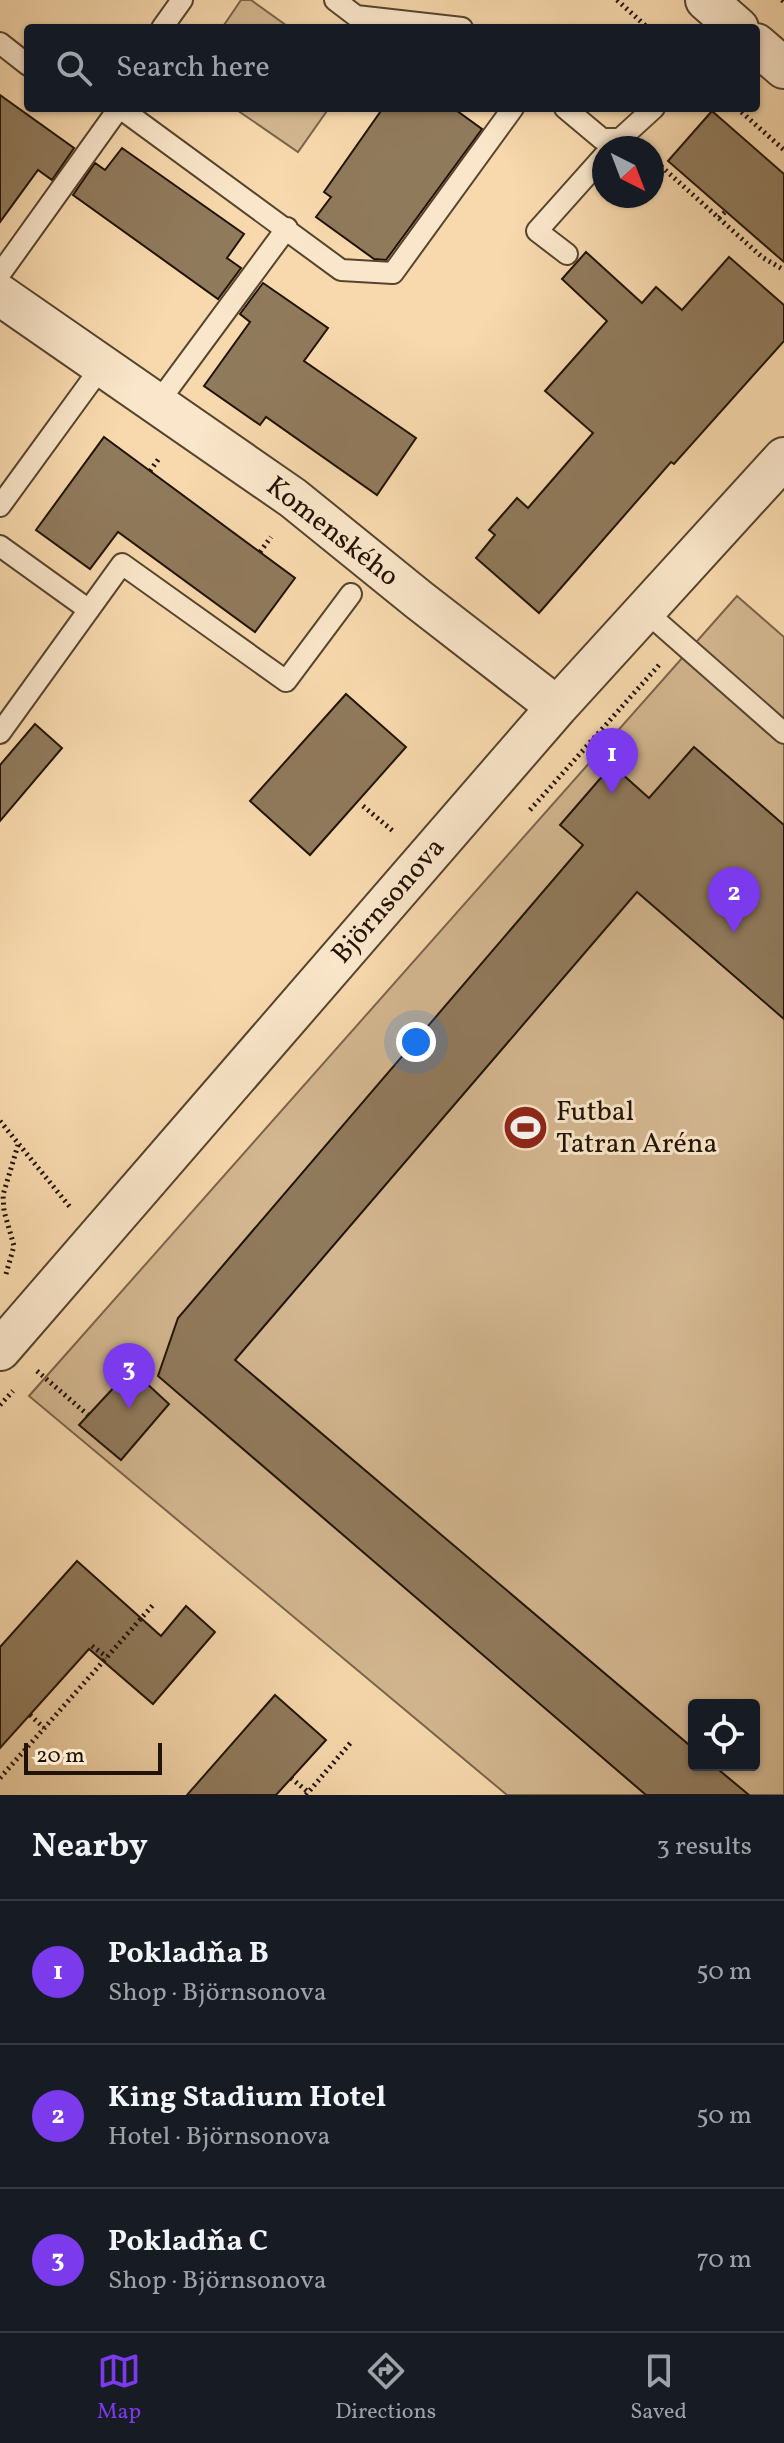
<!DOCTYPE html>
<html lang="en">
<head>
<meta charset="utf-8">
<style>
  :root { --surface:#171b24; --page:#242831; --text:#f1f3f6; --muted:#9ea1a6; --line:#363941; --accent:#7c3aed }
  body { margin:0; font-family:Vollkorn,serif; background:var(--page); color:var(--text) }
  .controls { position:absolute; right:24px; bottom:24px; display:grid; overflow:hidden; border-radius:8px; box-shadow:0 2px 6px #0004 }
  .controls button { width:72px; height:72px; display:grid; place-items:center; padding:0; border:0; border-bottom:2px solid var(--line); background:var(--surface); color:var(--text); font:40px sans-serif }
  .compass { position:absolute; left:592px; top:136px; width:72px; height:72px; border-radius:50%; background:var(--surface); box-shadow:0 2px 6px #0004; rotate:138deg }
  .scale { position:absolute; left:24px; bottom:20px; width:138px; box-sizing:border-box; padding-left:8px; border:4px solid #211304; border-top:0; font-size:22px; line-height:28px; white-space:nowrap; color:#211304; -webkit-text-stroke:6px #fae6ca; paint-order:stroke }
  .you { position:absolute; left:416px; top:1042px; width:28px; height:28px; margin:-20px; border:6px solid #fff; border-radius:50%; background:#1a73e8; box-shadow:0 0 0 12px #1a73e833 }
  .badge { display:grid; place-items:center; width:52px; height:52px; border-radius:50%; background:var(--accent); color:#fff; font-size:26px; font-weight:700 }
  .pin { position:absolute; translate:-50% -66px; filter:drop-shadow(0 2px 4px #0008) }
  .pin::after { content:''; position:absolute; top:42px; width:28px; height:24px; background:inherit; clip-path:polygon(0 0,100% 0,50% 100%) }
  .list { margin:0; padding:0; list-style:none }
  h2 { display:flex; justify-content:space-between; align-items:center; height:104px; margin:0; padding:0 32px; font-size:34px }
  h2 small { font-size:26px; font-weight:400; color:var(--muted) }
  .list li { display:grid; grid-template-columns:52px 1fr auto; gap:24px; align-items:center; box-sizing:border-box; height:144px; padding:0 32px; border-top:2px solid var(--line) }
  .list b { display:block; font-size:30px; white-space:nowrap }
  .list p { margin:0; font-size:26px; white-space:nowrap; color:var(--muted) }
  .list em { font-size:26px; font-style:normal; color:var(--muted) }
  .icon { flex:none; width:44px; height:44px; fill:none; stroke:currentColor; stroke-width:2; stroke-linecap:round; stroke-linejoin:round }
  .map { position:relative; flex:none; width:784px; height:1795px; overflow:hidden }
  .search { position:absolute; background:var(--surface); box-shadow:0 2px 6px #0004; left:24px; right:24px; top:24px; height:88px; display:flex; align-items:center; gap:20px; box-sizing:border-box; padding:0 28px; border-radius:8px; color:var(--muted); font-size:30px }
  .sheet { height:536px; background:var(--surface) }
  nav { display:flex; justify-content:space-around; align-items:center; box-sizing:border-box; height:112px; border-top:2px solid var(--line); background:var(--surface); font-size:22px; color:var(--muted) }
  nav a { display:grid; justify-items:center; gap:4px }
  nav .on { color:var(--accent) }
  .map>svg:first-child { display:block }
  .green { fill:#d3b790; stroke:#7a654a; stroke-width:2; fill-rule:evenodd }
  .building { fill:#907a5c; stroke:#211304; stroke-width:2 }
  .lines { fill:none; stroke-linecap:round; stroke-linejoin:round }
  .lane-casing { stroke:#56442e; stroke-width:24 }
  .street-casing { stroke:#56442e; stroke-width:44 }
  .path { stroke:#211304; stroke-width:5; stroke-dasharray:2 4; stroke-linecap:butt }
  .lane { stroke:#fae6ca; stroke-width:20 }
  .street { stroke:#fae6ca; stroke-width:40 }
  .labels { text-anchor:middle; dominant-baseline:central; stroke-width:6; stroke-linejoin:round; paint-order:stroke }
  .street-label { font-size:28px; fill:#211304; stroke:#fae6ca }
  .poi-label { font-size:28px; fill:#211304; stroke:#fae6ca; text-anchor:start }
</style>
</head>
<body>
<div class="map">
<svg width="784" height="1795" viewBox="0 0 784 1795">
  <rect width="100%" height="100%" fill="#f7d9ad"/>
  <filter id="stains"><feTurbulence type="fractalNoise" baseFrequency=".0025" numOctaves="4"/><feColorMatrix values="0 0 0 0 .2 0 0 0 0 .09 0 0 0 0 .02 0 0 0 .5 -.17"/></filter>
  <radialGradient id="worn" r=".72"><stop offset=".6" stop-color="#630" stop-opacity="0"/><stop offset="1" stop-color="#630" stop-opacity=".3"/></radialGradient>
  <path class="green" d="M 241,0 L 251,0 L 290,28 L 222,28 Z
    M 234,108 L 329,108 L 298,152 Z
    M 737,596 L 784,637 L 784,1795 L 507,1795 L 29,1396 ZM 694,1705 L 754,1705 L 754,1765 L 694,1765 Z"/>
  <path class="building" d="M 0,95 L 74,148 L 52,180 L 38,170 L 0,222 Z
    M 383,108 L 453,108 L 482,129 L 386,260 L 374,259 L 316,217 L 331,197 L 324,192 Z
    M 712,111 L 784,174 L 784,262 L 668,161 Z
    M 122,148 L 244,234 L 227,258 L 241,268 L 218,299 L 73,195 L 95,163 L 105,170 Z
    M 586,252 L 642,303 L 656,287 L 682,310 L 729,257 L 784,305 L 784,341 L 674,464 L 671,462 L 539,613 L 476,558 L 495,535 L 489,530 L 517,498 L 528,508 L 593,433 L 545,391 L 607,321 L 562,279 Z
    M 263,283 L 328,328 L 304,361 L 416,438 L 377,495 L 266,417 L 260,425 L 204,386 L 250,322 L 240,314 Z
    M 104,437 L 295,578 L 255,632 L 118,532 L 90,569 L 36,530 Z
    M 346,694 L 406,747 L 310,855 L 250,801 Z
    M 35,724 L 62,748 L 0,821 L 0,765 Z
    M 694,747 L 784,825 L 784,1019 L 637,892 L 235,1360 L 694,1749 L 694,1765 L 713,1765 L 749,1795 L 646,1795 L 158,1376 L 178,1318 L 583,845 L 560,825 L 612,765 L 649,798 Z
    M 131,1369 L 169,1404 L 121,1460 L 79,1425 Z
    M 77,1561 L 161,1636 L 186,1606 L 215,1632 L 153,1704 L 89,1649 L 0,1748 L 0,1647 Z
    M 275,1695 L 326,1740 L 276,1795 L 187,1795 Z"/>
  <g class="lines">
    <defs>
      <path id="lane" d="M 335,0 L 356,16 L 462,28
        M 162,28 L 182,0
        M 0,43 L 28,65
        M 120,108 L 341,270 L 393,273 L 513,108
        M 565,108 L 602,139 L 620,139 L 654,108
        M 567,254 L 537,231 L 604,156
        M 0,274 L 119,108
        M 157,404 L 287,228
        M 0,506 L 102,366
        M 0,546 L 89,610
        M 644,610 L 784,733
        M 0,733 L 122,564 L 286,681 L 351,594"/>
      <path id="street" d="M 706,0 L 738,28
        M 756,44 L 784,68
        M 0,295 L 293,498 L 419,600 L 557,707
        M 0,1350 L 557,707 L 784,458"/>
    </defs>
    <use href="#lane" class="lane-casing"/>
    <use href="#street" class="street-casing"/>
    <path class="path" d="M 617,0 L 648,28
      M 782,0 L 784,2
      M 737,108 L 784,150
      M 652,158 L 762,257 L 784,270
      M 719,218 L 726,211
      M 150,471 L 160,457
      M 260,552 L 271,537
      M 363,806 L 393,831
      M 530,810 L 659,665
      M 0,1121 L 70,1207
      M 6,1274 L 14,1246 L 4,1211 L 3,1195 L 18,1145
      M 37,1371 L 88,1415
      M 0,1405 L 13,1391
      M 92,1646 L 107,1657
      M 30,1715 L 44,1728
      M 0,1778 L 153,1605
      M 291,1778 L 308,1792
      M 306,1795 L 352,1741"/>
    <use href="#lane" class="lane"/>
    <use href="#street" class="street"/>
  </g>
  <defs>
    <symbol id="stadium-disc" viewBox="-11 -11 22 22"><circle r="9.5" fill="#8f2418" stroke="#fae6ca"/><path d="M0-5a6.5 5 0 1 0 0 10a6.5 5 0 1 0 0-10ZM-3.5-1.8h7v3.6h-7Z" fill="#fff"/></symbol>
  </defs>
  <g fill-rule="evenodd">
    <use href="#stadium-disc" x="500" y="1102" width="51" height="51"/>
  </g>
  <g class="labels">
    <g class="street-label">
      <text transform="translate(332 532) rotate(38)">Komenského</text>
      <text transform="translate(389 901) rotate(-49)">Björnsonova</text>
    </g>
    <g class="poi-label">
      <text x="556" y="1112">Futbal<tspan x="556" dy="32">Tatran Aréna</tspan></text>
    </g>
  </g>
  <rect width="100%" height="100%" filter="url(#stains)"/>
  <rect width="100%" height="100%" fill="url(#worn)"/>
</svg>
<div class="controls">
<button><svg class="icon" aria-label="locate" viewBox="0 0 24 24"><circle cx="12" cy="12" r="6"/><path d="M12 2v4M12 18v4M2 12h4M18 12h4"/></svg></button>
</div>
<svg class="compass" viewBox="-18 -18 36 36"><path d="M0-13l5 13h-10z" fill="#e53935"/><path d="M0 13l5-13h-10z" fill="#9ea1a6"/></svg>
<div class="scale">20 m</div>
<div class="you"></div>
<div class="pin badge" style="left:612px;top:794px">1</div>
<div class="pin badge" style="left:734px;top:933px">2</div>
<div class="pin badge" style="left:129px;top:1409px">3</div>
<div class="search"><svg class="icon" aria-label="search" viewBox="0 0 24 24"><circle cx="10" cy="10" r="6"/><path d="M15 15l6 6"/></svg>Search here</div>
</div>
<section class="sheet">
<h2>Nearby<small>3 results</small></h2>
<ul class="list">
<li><span class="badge">1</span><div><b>Pokladňa B</b><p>Shop · Björnsonova</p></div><em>50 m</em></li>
<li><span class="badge">2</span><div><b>King Stadium Hotel</b><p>Hotel · Björnsonova</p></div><em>50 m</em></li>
<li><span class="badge">3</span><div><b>Pokladňa C</b><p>Shop · Björnsonova</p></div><em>70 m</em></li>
</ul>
</section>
<nav>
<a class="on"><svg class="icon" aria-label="map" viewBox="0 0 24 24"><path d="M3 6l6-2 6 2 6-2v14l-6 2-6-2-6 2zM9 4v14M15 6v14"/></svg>Map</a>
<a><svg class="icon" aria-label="directions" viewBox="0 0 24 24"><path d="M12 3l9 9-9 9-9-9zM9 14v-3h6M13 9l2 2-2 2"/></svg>Directions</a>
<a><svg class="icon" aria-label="saved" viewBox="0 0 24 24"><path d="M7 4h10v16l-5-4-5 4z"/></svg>Saved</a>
</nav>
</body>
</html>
